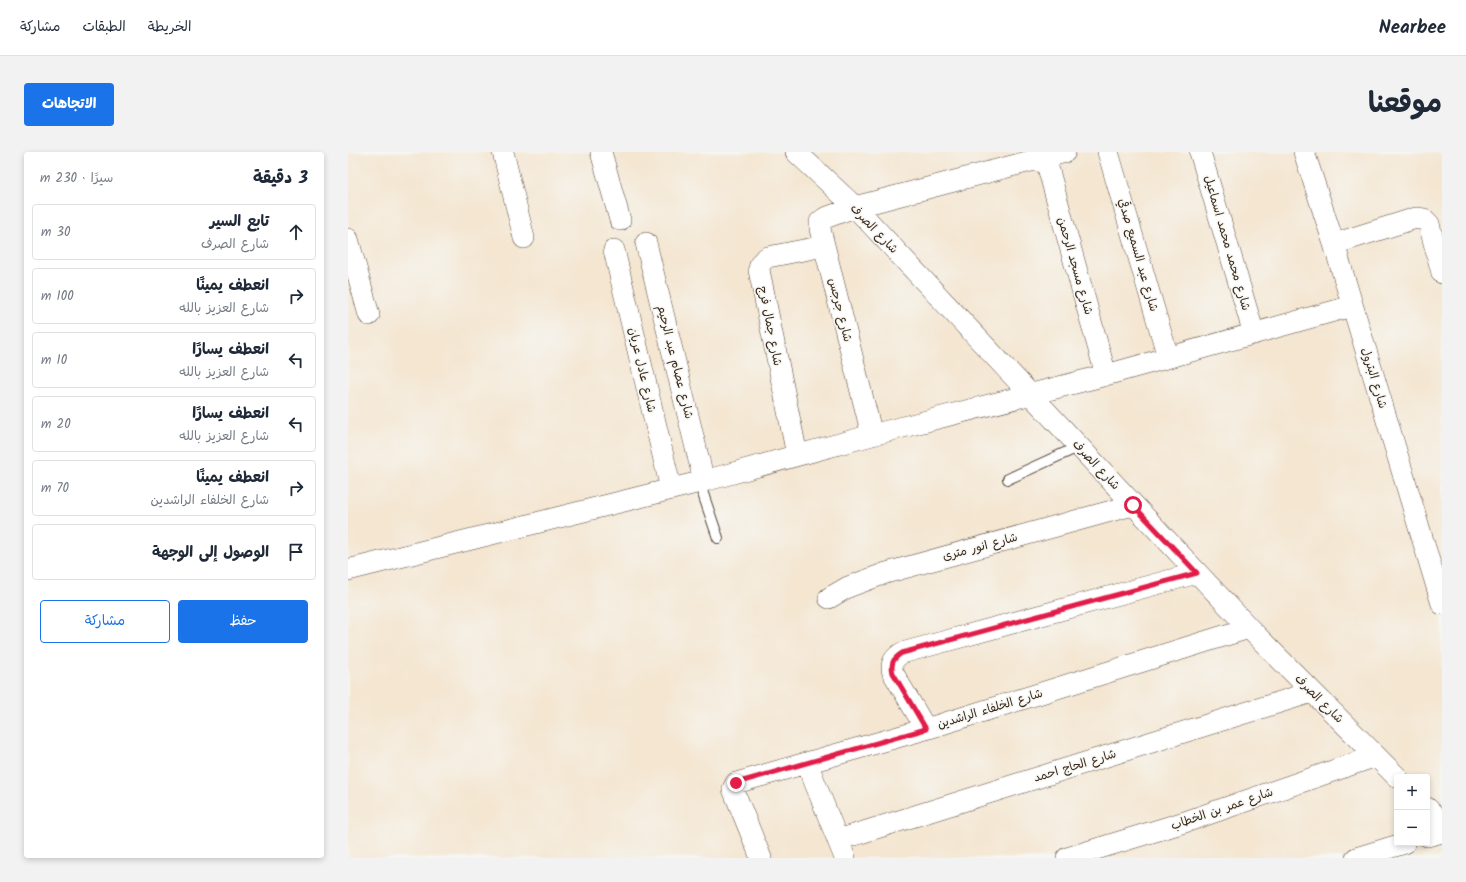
<!DOCTYPE html>
<html lang="ar">
<head>
<meta charset="utf-8">
<style>
  :root { --surface:#fff; --page:#f2f2f3; --text:#1f2937; --muted:#747a83; --line:#e0e1e3; --accent:#1a73e8 }
  body { margin:0; font-family:Kalam,"Playpen Sans Arabic",sans-serif; background:var(--page); color:var(--text); direction:rtl }
  .controls { position:absolute; right:12px; bottom:12px; display:grid; overflow:hidden; border-radius:4px; box-shadow:0 2px 6px #0003 }
  .controls button { width:36px; height:36px; display:grid; place-items:center; padding:0; border:0; border-bottom:1px solid var(--line); background:var(--surface); color:var(--text); font:20px sans-serif }
  .stop { position:absolute; width:12px; height:12px; margin:-9px; border:3px solid #e11d48; border-radius:50%; background:#fff }
  .stop.end { background:#e11d48; border-color:#fff; box-shadow:0 1px 4px #0008 }
  .list { margin:0; padding:0; list-style:none }
  h2 { display:flex; justify-content:space-between; align-items:center; height:52px; margin:0; padding:0 16px; font-size:17px }
  h2 small { font-size:13px; font-weight:400; color:var(--muted) }
  .list li { display:grid; grid-template-columns:26px 1fr auto; gap:12px; align-items:center; box-sizing:border-box; height:56px; margin:0 8px 8px; padding:0 8px; border:1px solid var(--line); border-radius:4px }
  .list b { display:block; font-size:15px; white-space:nowrap }
  .list p { margin:0; font-size:13px; white-space:nowrap; color:var(--muted) }
  .list em { font-size:13px; font-style:normal; color:var(--muted) }
  .actions { display:flex; gap:8px; padding:12px 16px }
  .actions a { flex:1; padding:9px 0; border:1px solid var(--accent); border-radius:4px; text-align:center; font-size:14px; color:var(--accent) }
  .actions .main { background:var(--accent); color:#fff }
  .icon { flex:none; width:22px; height:22px; fill:none; stroke:currentColor; stroke-width:2; stroke-linecap:round; stroke-linejoin:round }
  .map { position:relative; flex:none; width:1094px; height:706px; overflow:hidden; direction:ltr; border-radius:4px }
  header { display:flex; align-items:center; gap:24px; box-sizing:border-box; height:56px; padding:0 20px; background:var(--surface); border-bottom:1px solid var(--line) }
  header strong { font-size:19px }
  nav { display:flex; gap:22px; margin-inline-start:auto; font-size:14px }
  .intro { display:flex; align-items:center; justify-content:space-between; box-sizing:border-box; height:96px; padding:0 24px }
  h1 { margin:0; font-size:28px }
  .button { padding:10px 18px; border-radius:4px; background:var(--accent); color:#fff; font-size:14px; font-weight:700 }
  main { display:flex; gap:24px; padding:0 24px }
  aside { flex:1; background:var(--surface); border-radius:4px; box-shadow:0 2px 6px #0003 }
  .map>svg:first-child { display:block }
  .lines { fill:none; stroke-linecap:round; stroke-linejoin:round }
  .service-casing { stroke:#574639; stroke-width:12 }
  .minor-casing { stroke:#574639; stroke-width:22 }
  .service { stroke:#fff; stroke-width:10 }
  .minor { stroke:#fff; stroke-width:21 }
  .route { stroke:#e11d48; stroke-width:5 }
  .labels { text-anchor:middle; dominant-baseline:central; stroke-width:3; stroke-linejoin:round; paint-order:stroke }
  .street-label { font-size:12px; fill:#3b2a1e; stroke:#f6f6f2 }
</style>
</head>
<body>
<header>
<strong>Nearbee</strong>
<nav><a>الخريطة</a><a>الطبقات</a><a>مشاركة</a></nav>
</header>
<div class="intro"><h1>موقعنا</h1><a class="button">الاتجاهات</a></div>
<main>
<div class="map">
<svg width="1094" height="706" viewBox="0 0 1094 706">
  <rect width="100%" height="100%" fill="#f6f6f2"/>
  <filter id="ink" filterUnits="userSpaceOnUse"><feTurbulence type="fractalNoise" baseFrequency=".025" numOctaves="2"/><feDisplacementMap in="SourceGraphic" scale="8" xChannelSelector="R" yChannelSelector="G"/><feConvolveMatrix kernelMatrix="1 2 1 2 8 2 1 2 1" color-interpolation-filters="sRGB"/></filter>
  <filter id="wash" filterUnits="userSpaceOnUse"><feTurbulence type="fractalNoise" baseFrequency=".012" numOctaves="4" result="noise"/><feDisplacementMap in="SourceGraphic" scale="16" xChannelSelector="R" yChannelSelector="G"/><feGaussianBlur stdDeviation="0.9" result="paint"/><feColorMatrix in="noise" values="0 0 0 0 0 0 0 0 0 0 0 0 0 0 0 0 0 1.4 0 .05"/><feComposite in="paint" operator="in"/></filter>
  <g filter="url(#wash)">
    <rect width="100%" height="100%" fill="#f4e6d1"/>
  </g>
  <g filter="url(#ink)">
    <g class="lines">
      <defs>
        <path id="service" d="M 660,327 L 732,294
          M 351,330 L 370,386"/>
        <path id="minor" d="M 155,0 L 176,86
          M 253,0 L 272,68
          M 448,0 L 507,55 L 901,476 L 1049,625
          M 760,0 L 820,205
          M 852,0 L 906,182
          M 956,0 L 986,92 L 1094,452
          M 697,5 L 758,223
          M 0,87 L 21,163
          M 298,91 L 356,329
          M 986,92 L 1068,66 L 1076,67 L 1081,72 L 1094,121
          M 266,98 L 323,337
          M 524,283 L 472,77 L 472,70 L 477,66 L 507,55 L 717,0
          M 449,303 L 411,118 C 412,111 414,108 420,105 L 476,94
          M 0,418 L 356,329 L 524,283 L 758,223 L 1004,154
          M 481,446 L 500,435 L 538,421 L 785,353
          M 578,577 L 545,521 C 542,511 546,506 554,501 L 849,421
          M 459,611 L 497,706
          M 1079,656 L 1094,671
          M 1079,684 L 1094,680
          M 490,688 L 964,540
          M 413,706 L 385,637 L 388,631 L 578,577 L 901,476
          M 719,706 L 840,669 L 1028,604
          M 1008,706 L 1057,691"/>
      </defs>
      <use href="#service" class="service-casing"/>
      <use href="#minor" class="minor-casing"/>
      <use href="#service" class="service"/>
      <use href="#minor" class="minor"/>
    </g>
  </g>
  <g class="lines" filter="url(#ink)">
    <path class="route" d="M 388,631 L 578,577 L 545,521 C 542,511 546,506 554,501 L 849,421 L 785,353"/>
  </g>
  <g class="labels">
    <g class="street-label">
      <text transform="translate(526 77) rotate(46)">شارع الصرف</text>
      <text transform="translate(879 91) rotate(74)">شارع محمد محمد اسماعيل</text>
      <text transform="translate(790 103) rotate(74)">شارع عبد السميع صدقي</text>
      <text transform="translate(727 114) rotate(74)">شارع مسجد الرحمن</text>
      <text transform="translate(492 158) rotate(76)">شارع جرجس</text>
      <text transform="translate(422 174) rotate(79)">شارع جمال فرج</text>
      <text transform="translate(327 210) rotate(76)">شارع عصام عبد الرحيم</text>
      <text transform="translate(294 218) rotate(77)">شارع عادل عريان</text>
      <text transform="translate(1026 226) rotate(73)">شارع البترول</text>
      <text transform="translate(748 313) rotate(47)">شارع الصرف</text>
      <text transform="translate(632 395) rotate(-15)">شارع انور مترى</text>
      <text transform="translate(971 547) rotate(45)">شارع الصرف</text>
      <text transform="translate(642 557) rotate(-17)">شارع الخلفاء الراشدين</text>
      <text transform="translate(727 614) rotate(-17)">شارع الحاج احمد</text>
      <text transform="translate(874 657) rotate(-19)">شارع عمر بن الخطاب</text>
    </g>
  </g>
</svg>
<div class="controls">
<button>+</button>
<button>−</button>
</div>
<div class="stop" style="left:785px;top:353px"></div>
<div class="stop end" style="left:388px;top:631px"></div>
</div>
<aside>
<h2>3 دقيقة<small>سيرًا · 230 m</small></h2>
<ul class="list">
<li><svg class="icon" aria-label="ahead" viewBox="0 0 24 24"><path d="M12 20V5M6 11l6-6 6 6"/></svg><div><b>تابع السير</b><p>شارع الصرف</p></div><em>30 m</em></li>
<li><svg class="icon" aria-label="right" viewBox="0 0 24 24"><path d="M7 20v-9h11M14 6l5 5-5 5"/></svg><div><b>انعطف يمينًا</b><p>شارع العزيز بالله</p></div><em>100 m</em></li>
<li><svg class="icon" aria-label="left" viewBox="0 0 24 24"><path d="M17 20v-9H6M10 6l-5 5 5 5"/></svg><div><b>انعطف يسارًا</b><p>شارع العزيز بالله</p></div><em>10 m</em></li>
<li><svg class="icon" aria-label="left" viewBox="0 0 24 24"><path d="M17 20v-9H6M10 6l-5 5 5 5"/></svg><div><b>انعطف يسارًا</b><p>شارع العزيز بالله</p></div><em>20 m</em></li>
<li><svg class="icon" aria-label="right" viewBox="0 0 24 24"><path d="M7 20v-9h11M14 6l5 5-5 5"/></svg><div><b>انعطف يمينًا</b><p>شارع الخلفاء الراشدين</p></div><em>70 m</em></li>
<li><svg class="icon" aria-label="arrive" viewBox="0 0 24 24"><path d="M6 21V4h12l-3 4 3 4H6"/></svg><div><b>الوصول إلى الوجهة</b></div></li>
</ul>
<div class="actions"><a class="main">حفظ</a><a>مشاركة</a></div>
</aside>
</main>
</body>
</html>
